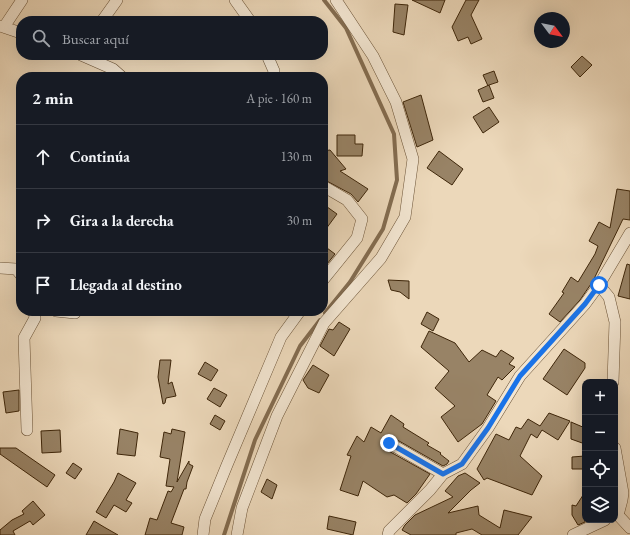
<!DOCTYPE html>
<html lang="es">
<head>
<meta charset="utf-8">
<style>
  :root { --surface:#171b24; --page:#242831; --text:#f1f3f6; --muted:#9ea1a6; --line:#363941 }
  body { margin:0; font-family:"EB Garamond",serif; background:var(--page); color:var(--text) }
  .controls { position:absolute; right:12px; bottom:12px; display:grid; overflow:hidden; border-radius:8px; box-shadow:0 4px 16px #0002 }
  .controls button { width:36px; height:36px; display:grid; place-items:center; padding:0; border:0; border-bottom:1px solid var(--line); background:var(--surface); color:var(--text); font:20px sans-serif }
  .compass { position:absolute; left:534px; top:12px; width:36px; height:36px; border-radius:50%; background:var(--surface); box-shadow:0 4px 16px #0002; rotate:122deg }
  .stop { position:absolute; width:12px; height:12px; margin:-9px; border:3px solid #1a73e8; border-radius:50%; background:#fff }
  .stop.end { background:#1a73e8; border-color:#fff; box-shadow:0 1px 4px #0008 }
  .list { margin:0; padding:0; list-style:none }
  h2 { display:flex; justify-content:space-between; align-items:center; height:52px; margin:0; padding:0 16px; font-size:17px }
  h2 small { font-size:13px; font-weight:400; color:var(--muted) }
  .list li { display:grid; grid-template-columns:26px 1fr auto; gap:12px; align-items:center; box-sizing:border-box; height:64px; padding:0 16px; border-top:1px solid var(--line) }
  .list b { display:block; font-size:15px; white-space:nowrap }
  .list em { font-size:13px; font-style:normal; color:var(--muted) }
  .icon { flex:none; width:22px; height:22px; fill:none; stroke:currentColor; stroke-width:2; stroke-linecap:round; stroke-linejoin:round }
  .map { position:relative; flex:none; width:630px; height:535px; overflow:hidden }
  .search { position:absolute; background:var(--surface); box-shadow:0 4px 16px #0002; left:16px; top:16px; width:312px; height:44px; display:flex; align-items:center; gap:10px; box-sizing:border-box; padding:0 14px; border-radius:16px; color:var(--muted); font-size:15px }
  .panel { position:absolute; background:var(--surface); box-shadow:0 4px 16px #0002; left:16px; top:72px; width:312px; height:244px; border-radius:16px }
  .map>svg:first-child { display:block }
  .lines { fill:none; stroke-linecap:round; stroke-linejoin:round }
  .stream { stroke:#836c50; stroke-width:4 }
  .building { fill:#988366; stroke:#3e260a }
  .minor-casing { stroke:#6a5236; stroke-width:12 }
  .minor { stroke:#f3e6d2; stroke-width:11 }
  .route { stroke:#1a73e8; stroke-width:5 }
</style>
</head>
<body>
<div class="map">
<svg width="630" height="535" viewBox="0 0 630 535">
  <rect width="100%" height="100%" fill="#ecd8ba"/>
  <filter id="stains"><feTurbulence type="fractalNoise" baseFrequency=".005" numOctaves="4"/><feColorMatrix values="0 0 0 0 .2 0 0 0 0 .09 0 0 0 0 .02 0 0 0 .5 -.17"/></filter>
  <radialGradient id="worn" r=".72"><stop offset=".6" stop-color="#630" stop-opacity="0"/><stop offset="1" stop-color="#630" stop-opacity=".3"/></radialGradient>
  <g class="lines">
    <path class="stream" d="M 324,0 L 346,28 L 394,134 L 397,180 L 383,229 L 350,282 L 325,313
      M 224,535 L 255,440 L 300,346 L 320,320"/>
  </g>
  <path class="building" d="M 412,0 L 445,0 L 440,13 Z
    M 466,0 L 479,0 L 471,15 L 482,39 L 471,44 L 468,37 L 458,41 L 452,27 Z
    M 395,4 L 408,5 L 404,35 L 393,32 Z
    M 582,56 L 592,65 L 580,77 L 571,67 Z
    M 494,71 L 498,82 L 489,85 L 494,98 L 483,102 L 478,90 L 489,85 L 488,86 L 483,75 Z
    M 421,95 L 433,140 L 417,147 L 403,102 Z
    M 489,107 L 499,122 L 483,133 L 473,117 Z
    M 337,135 L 355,135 L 355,144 L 363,144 L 362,156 L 337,156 Z
    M 330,150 L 346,169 L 340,171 L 368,189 L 358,202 L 351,194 L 323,179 L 323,151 Z
    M 439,151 L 463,169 L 452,185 L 427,168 Z
    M 617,189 L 630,191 L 630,220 L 623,219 L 593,281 L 580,300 L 560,322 L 549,314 L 564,293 L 562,292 L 571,277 L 578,282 L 595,254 L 598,246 L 589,241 L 599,222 L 610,228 Z
    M 323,204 L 337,214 L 323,233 Z
    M 323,245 L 335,254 L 323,269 Z
    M 627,264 L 630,265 L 630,299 L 618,296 Z
    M 388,280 L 409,281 L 409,299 L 400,292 L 391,290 Z
    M 427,312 L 439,319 L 433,331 L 421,324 Z
    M 339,322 L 350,329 L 334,356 L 320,346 L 329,329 L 333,330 Z
    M 429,331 L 455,343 L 469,362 L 482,350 L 496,357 L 501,350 L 514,358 L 509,364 L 515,367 L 502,380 L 498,377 L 487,395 L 496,401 L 482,424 L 458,442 L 441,417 L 455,406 L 435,388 L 449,371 L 421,347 Z
    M 564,349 L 585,363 L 585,368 L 567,395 L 543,379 Z
    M 160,360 L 171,360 L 168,384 L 172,382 L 176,396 L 166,398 L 165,403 L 163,404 L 158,377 Z
    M 205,362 L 218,370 L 211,381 L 198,374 Z
    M 313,365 L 329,375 L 319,393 L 308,388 L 303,380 Z
    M 214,388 L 227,395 L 220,407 L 207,399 Z
    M 19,390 L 19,411 L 6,413 L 3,392 Z
    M 549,413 L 570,421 L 558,440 L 542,430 L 537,438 L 531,434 L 520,456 L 542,476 L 532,495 L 487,478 L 484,480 L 477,469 L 496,434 L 509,440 L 516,427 L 521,429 L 528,419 L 540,426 Z
    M 215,415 L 225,421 L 220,430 L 210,424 Z
    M 391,415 L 404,424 L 403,427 L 429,443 L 427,445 L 441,453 L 440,454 L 449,461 L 447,464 L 443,466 L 392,437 L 389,436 L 383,439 L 382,443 L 385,449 L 430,474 L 416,494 L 407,503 L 394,495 L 387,497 L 363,481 L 358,496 L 340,490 L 351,456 L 347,455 L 357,436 L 364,442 L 371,427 L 381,433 Z
    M 571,422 L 585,428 L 585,444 L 571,439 Z
    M 120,429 L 138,433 L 135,456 L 117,454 Z
    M 172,429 L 185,432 L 177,482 L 189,461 L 189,464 L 193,466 L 187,482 L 186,489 L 184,489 L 171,523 L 184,527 L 182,535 L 145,535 L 150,518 L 157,520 L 168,491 L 171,492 L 174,487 L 166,486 L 170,459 L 160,457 L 164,432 L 171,434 Z
    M 60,430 L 61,452 L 42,453 L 41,431 Z
    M 0,448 L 16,448 L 55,475 L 47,487 L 0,454 Z
    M 585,456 L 585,469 L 572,469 L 572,457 Z
    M 73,463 L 82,469 L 75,479 L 66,473 Z
    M 118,473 L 136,483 L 126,500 L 132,503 L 126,512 L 114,505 L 106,518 L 96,512 L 114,482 Z
    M 465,473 L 480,483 L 471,490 L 448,513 L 478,506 L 479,515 L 500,528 L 504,510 L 532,517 L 518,535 L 482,535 L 472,529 L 456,533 L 456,535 L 411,535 L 402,530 L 405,525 L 415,515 L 453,497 L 445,491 L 458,476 Z
    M 267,479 L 277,485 L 272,499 L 261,492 Z
    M 585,492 L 585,522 L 578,525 L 572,515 L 572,505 L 576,506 Z
    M 33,501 L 45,515 L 33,525 L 30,521 L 13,531 L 15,535 L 0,535 L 0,530 L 12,520 L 24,514 L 22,511 Z
    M 329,516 L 356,522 L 353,535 L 327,529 Z
    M 94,521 L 104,527 L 118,535 L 86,535 Z"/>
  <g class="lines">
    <defs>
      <path id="minor" d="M 235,0 L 250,21
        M 102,21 L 117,0
        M 0,26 L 21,33
        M 4,27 L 22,0
        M 81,55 L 113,69 L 122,77
        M 267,55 L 274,71
        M 323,186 L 347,200 L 362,219 L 357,238 L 323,280
        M 0,268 L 16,269 L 21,275
        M 599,285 L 609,297 L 615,322 L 613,382
        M 56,311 L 75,313
        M 27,430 L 24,338 L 35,318 L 34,311
        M 389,443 L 443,474
        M 615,448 L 623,493 L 622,500 L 618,515
        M 618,515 L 630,528
        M 203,535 L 205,519 L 227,465 L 281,337 L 300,311
        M 237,535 L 242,508 L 277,416 L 324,323 L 381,258 L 405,217 L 413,159 L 396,102 L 373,56 L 336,0
        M 388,535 L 389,531 L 430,490 L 443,474 L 462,464 L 488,428 L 520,376 L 585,304 L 599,285 L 630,233
        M 573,535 L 605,520"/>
    </defs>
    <use href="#minor" class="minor-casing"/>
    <use href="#minor" class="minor"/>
  </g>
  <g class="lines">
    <path class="route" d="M 389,443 L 443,474 L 462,464 L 488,428 L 520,376 L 585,304 L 599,285"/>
  </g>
  <rect width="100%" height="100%" filter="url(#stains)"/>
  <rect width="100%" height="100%" fill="url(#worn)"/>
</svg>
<div class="controls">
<button>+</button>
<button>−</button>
<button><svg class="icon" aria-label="locate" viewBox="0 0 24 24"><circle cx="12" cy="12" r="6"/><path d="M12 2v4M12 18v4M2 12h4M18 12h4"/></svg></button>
<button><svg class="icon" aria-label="layers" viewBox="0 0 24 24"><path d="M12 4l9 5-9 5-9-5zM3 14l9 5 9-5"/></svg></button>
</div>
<svg class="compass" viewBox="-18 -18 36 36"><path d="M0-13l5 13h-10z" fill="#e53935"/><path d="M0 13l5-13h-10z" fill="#9ea1a6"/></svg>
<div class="stop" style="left:599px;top:285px"></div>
<div class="stop end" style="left:389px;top:443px"></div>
<div class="search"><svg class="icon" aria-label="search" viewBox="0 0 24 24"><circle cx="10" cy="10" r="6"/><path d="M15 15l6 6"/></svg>Buscar aquí</div>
<section class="panel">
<h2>2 min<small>A pie · 160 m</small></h2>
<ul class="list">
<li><svg class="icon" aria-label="ahead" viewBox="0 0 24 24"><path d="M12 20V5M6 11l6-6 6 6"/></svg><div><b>Continúa</b></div><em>130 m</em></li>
<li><svg class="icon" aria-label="right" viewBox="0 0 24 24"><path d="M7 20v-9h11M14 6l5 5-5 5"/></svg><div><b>Gira a la derecha</b></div><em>30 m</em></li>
<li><svg class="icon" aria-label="arrive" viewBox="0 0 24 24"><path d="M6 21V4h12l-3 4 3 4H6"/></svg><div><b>Llegada al destino</b></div></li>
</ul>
</section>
</div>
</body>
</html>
